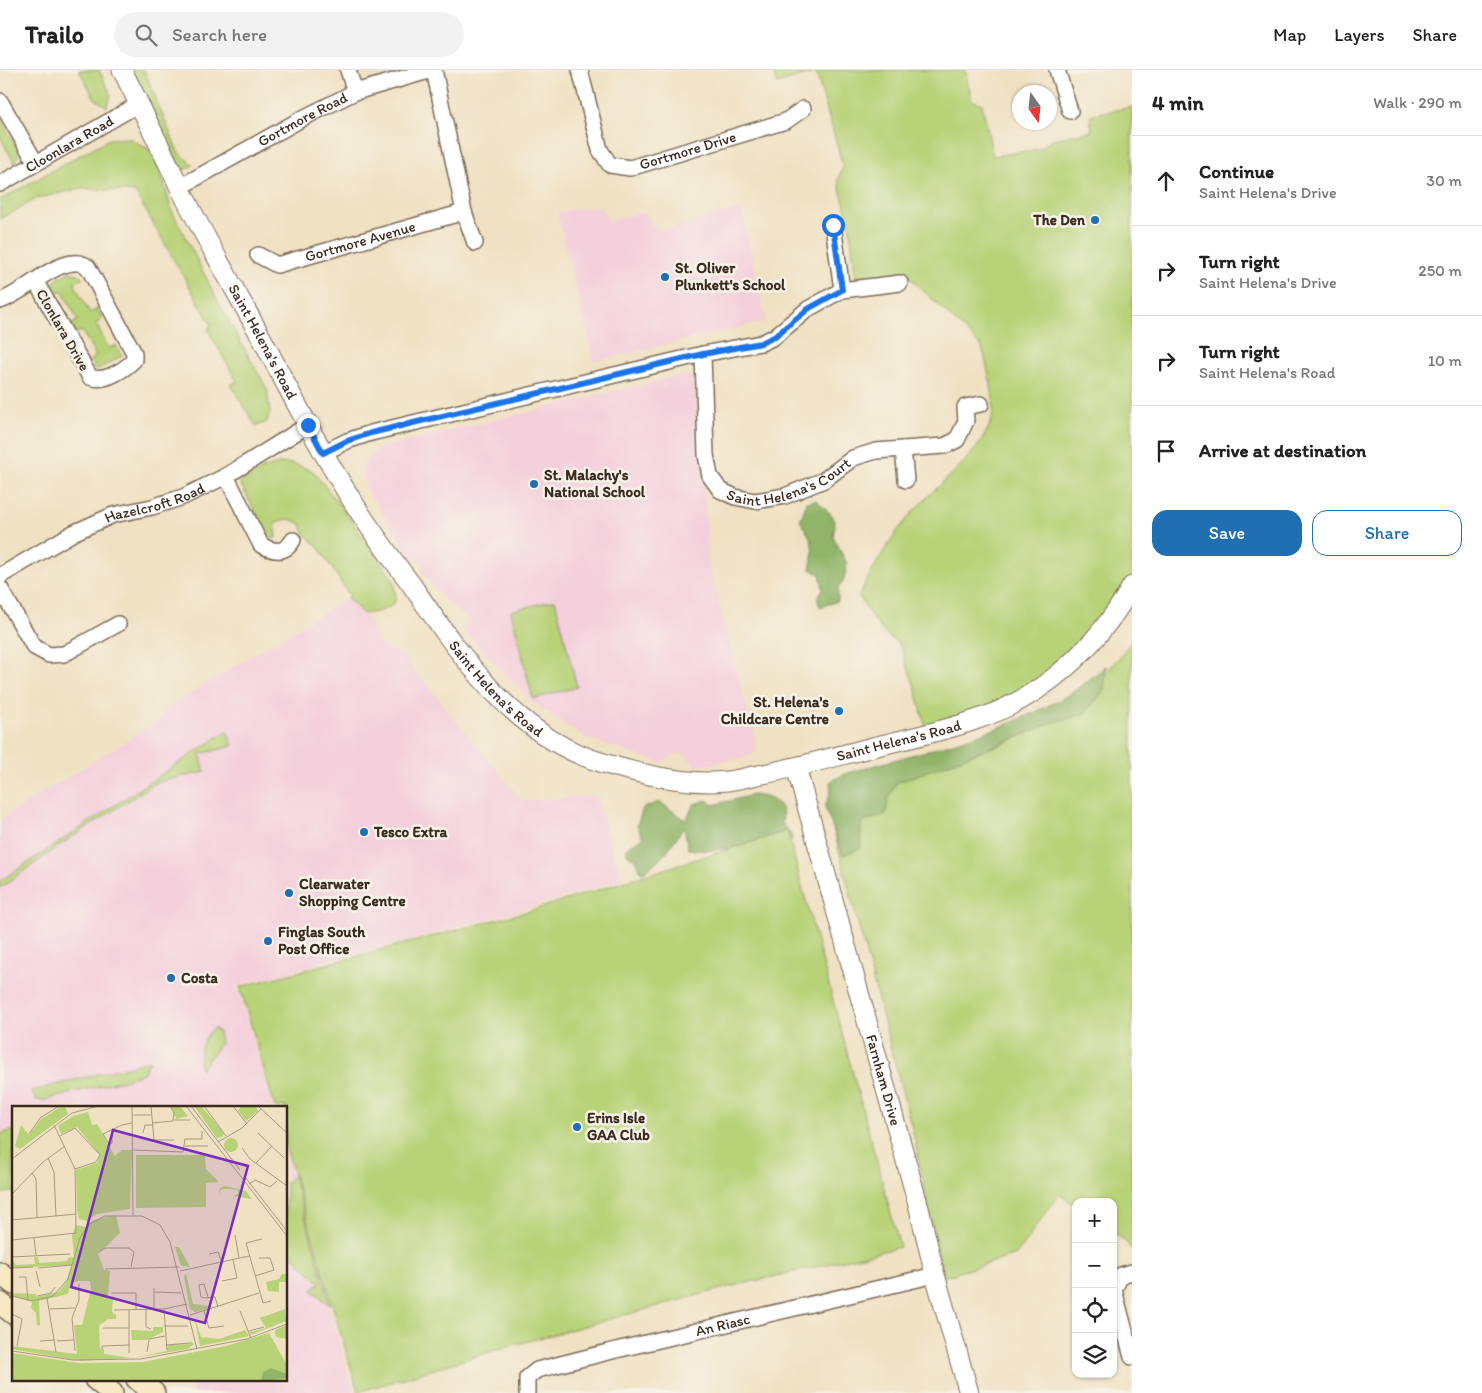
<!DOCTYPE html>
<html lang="en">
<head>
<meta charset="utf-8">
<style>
  :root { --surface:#fff; --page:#f2f2f2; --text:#222; --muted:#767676; --line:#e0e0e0; --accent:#1f6fb2 }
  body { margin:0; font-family:Itim,sans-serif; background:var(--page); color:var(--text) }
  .controls { position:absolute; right:15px; bottom:15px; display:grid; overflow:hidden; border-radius:10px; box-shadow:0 1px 4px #0004 }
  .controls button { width:45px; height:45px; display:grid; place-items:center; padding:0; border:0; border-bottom:1px solid var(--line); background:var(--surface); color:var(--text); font:25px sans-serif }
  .compass { position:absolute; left:1012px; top:15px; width:45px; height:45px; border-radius:50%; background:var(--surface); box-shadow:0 1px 4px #0004; rotate:165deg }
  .stop { position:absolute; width:15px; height:15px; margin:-11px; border:4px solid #1a73e8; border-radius:50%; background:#fff }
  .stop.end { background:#1a73e8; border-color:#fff; box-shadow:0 1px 5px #0008 }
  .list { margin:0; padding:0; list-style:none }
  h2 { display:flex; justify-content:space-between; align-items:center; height:65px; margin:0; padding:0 20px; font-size:21px }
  h2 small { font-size:16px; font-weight:400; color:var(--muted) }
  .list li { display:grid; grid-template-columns:32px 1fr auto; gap:15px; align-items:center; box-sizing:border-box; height:90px; padding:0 20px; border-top:1px solid var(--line) }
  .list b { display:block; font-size:19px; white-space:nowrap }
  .list p { margin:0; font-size:16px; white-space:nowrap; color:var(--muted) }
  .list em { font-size:16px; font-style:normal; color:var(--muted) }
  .actions { display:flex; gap:10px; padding:15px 20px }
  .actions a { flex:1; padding:11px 0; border:1px solid var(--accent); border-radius:15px; text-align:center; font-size:18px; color:var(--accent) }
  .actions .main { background:var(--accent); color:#fff }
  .icon { flex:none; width:28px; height:28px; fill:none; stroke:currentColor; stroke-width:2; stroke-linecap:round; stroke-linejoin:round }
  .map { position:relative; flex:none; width:1132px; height:1323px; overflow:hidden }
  header { display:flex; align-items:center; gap:30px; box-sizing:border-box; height:70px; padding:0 25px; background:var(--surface); border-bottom:1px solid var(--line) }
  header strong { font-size:24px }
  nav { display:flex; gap:28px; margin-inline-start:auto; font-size:18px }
  .search { width:350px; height:45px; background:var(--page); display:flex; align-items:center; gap:12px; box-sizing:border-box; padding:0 18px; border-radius:28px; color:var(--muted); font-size:19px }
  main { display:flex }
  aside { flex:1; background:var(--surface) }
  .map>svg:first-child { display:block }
  .built { fill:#f4cfdc }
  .green { fill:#b7d277; stroke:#797e4a }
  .forest { fill:#91b468; stroke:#666f43 }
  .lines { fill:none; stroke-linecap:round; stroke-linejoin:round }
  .minor-casing { stroke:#7a6a58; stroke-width:18 }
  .tertiary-casing { stroke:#7a6a58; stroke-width:21 }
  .secondary-casing { stroke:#7a6a58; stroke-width:24 }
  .minor { stroke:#fff; stroke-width:15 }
  .tertiary { stroke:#fff; stroke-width:19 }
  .secondary { stroke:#f8e8c3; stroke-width:21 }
  .route { stroke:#1a73e8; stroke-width:6 }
  .poi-dot { fill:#1f6fb2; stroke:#f7f3e8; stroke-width:2 }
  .labels { text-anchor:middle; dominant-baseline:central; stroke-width:5; stroke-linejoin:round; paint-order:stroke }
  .street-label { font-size:15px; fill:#3b2a1e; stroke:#f7f3e8 }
  .poi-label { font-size:15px; font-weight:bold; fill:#3b2a1e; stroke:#f7f3e8; text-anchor:start }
  .inset-road { fill:none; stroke:#a89881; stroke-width:1 }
  .view { fill:#7b2cbf; fill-opacity:0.15; stroke:#7b2cbf; stroke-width:2.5 }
  .inset-edge { fill:none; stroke:#3b2a1e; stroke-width:2.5 }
</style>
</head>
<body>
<header>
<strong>Trailo</strong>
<div class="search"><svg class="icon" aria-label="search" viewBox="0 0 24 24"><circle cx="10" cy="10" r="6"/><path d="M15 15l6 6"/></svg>Search here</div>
<nav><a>Map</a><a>Layers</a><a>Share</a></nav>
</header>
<main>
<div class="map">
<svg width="1132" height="1323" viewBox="0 0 1132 1323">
  <rect width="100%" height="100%" fill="#f7f3e8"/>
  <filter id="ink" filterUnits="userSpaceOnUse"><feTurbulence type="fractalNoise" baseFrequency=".02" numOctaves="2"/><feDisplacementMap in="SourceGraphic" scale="10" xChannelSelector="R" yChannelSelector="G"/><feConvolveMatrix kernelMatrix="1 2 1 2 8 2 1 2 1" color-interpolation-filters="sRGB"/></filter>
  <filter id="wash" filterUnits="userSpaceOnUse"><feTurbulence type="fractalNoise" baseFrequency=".0096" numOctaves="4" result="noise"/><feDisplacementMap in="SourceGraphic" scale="20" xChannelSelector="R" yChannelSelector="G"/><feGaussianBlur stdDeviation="1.12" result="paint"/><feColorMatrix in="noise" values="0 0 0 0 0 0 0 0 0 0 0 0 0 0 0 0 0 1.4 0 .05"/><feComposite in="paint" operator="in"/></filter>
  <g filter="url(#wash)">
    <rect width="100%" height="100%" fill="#f0e1c3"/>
    <path class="built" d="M 600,137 L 608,151 L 645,142 L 656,162 L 741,138 L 766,251 L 594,291 L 557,142 Z
      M 687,304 L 692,309 L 698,324 L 709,497 L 754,664 L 755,676 L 755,683 L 747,687 L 711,694 L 695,695 L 685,684 L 675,683 L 661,693 L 584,667 L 531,631 L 464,561 L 467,548 L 443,529 L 421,499 L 424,495 L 422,491 L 413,490 L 367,420 L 363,407 L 364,397 L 370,386 L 382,377 Z
      M 347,528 L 364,544 L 379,574 L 403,586 L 522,731 L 596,726 L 622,809 L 535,836 L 237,916 L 273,1037 L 14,1037 L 14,1122 L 0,1123 L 0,750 L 158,651 L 165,639 Z
      M 286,1083 L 354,1323 L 196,1323 L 183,1309 L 286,1309 Z"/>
    <path class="green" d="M 79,0 L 99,0 L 111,25 L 107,37 L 95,29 Z
      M 130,0 L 144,0 L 178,82 L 193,95 L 182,101 Z
      M 773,0 L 965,0 L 972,30 L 982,34 L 993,86 L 1040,79 L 1052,69 L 1092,61 L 1090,45 L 1132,37 L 1132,515 L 1037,619 L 927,662 L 916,620 L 899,573 C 879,564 871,544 859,526 C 874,496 890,468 912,443 C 937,414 985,383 993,344 C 996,330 987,299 984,284 L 981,276 L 905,203 L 856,209 L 849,151 L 838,111 L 843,96 L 816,2 L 777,14 Z
      M 0,47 L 19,83 L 15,94 L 0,67 Z
      M 129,68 L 148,79 L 158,94 L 172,141 L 221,237 L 267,319 L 270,343 L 267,352 L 256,356 L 231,315 L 237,311 L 208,260 L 211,254 L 135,122 L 81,118 L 36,129 L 0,149 L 0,130 L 109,69 Z
      M 70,202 L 78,204 L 83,208 L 74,213 L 90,243 L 97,239 L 103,249 L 96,254 L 109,278 L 116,275 L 122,286 L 96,300 L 90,290 L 96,286 L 82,261 L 74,264 L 69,256 L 78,250 L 62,220 L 52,225 C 51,211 58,207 70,202 Z
      M 285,393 L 297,395 L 313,401 L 351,450 L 394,511 L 396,526 L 395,532 L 388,538 L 376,542 L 364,544 L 347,528 L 350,526 L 319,478 L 304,463 L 301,454 C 291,448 286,448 275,453 L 277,467 L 270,469 L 240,413 C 254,403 267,395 285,393 Z
      M 555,530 L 577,617 L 533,629 L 511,541 Z
      M 1132,571 L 1132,1180 L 1126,1172 L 1113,1163 L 1113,1132 L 1076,1132 L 1076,1136 L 1059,1124 L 1016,1185 L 943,1207 L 914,1066 L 829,743 L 838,723 L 957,689 L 1000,675 L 1027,663 L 1081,627 L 1106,603 Z
      M 227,661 L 233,676 L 200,684 L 205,702 L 157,712 L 60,775 L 0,818 L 0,811 L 20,798 Z
      M 787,761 L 900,1177 L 725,1218 L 503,1278 L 358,1322 L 286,1077 L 286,1037 L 275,1037 L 240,917 L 533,840 Z
      M 214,958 L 219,962 L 220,974 L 201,999 C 196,987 203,966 214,958 Z
      M 150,991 L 143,1003 L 131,1008 L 45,1030 L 36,1030 L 31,1021 Z
      M 14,1060 L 14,1081 L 12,1082 L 14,1122 L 0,1123 L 0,1064 Z
      M 293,1105 L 330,1234 L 327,1233 L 312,1220 L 320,1213 L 286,1179 L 286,1112 Z"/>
    <path class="forest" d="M 816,430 L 832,445 L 835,455 L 833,466 L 847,494 L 844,509 L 838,518 L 838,531 L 820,537 L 817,528 L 823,519 L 820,504 L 810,499 C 815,476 813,470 800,451 L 807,432 Z
      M 1106,596 L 1104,621 L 1084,644 L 1051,653 L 1021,666 L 896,713 L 888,730 L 886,744 L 861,753 L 861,778 L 843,785 L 825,737 L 831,721 L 830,712 L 844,704 C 919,682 995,666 1063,628 C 1079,619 1092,607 1106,596 Z
      M 753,725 C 772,727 786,732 782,754 L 791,763 L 792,771 L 787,761 C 754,771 722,785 688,779 L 684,757 L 665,784 L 642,804 L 635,789 L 627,784 L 627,777 L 643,768 L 637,755 L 643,738 L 659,732 L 686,750 L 694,734 L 707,730 L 713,735 Z"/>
  </g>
  <g filter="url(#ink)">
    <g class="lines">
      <defs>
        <g id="minor">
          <path d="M 348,0 L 355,22"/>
          <path d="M 434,0 L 464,142 L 475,173"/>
          <path id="s1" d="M 580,0 L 600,80 L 610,95 L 630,98 L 786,51 L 803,39"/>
          <path d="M 1057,0 L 1070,41"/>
          <path d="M 0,31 L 36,93"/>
          <path id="s2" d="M 0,114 L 139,34"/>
          <path id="s3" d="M 180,117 L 305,47 L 355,22 L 432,0"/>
          <path d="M 833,155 L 842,220"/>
          <path id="s4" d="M 258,185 L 277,195 L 464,142"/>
          <path d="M 0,231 C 23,223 50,195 73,193 C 79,192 84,194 88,197 L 134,283 L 134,290 C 124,300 104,313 90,307 L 36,212"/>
          <path id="s5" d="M 703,284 L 706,385 L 710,406 L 720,420 L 735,427 L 755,431 L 785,426 L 824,410 L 853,388 L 876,381 L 944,376 L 957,370 L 966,351 L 965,337 L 981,334"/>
          <path d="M 903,379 L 906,410"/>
          <path d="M 323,383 L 347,371 L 371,363 L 703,284 L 761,273 L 774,267 L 808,239 L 842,220 L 900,213"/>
          <path d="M 226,406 L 261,475 C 274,482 285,484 293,470"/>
          <path id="s6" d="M 0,506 L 73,463 L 113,445 L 152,437 L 183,427 L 226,406 L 308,355"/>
          <path d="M 0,518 L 34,577 L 49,585 L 64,584 L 118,554"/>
          <path d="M 1132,1202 L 1121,1205 L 1114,1220 L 1132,1287"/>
          <path id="s7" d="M 527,1323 L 527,1308 L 537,1300 L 612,1281 L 935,1205"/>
        </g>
        <g id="tertiary">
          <path id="s8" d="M 122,0 C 142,39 161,79 180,118 C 205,168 233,216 260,265 C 293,328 325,390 364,449 C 379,471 395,493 411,514 C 458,582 510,660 591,689 C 629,702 688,716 727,711 C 739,710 751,706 763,704 C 799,697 834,687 869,678 C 904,669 941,662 975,650 C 1043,628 1097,577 1132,516"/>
          <path id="s9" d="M 796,697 L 918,1134 L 935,1205 L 969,1323"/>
        </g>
        <path id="secondary" d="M 0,1203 L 14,1214
          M 0,1233 L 14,1244
          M 95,1309 L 112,1323
          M 137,1309 L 154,1323"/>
      </defs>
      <use href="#minor" class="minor-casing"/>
      <use href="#tertiary" class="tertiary-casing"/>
      <use href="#secondary" class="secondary-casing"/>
      <use href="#minor" class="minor"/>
      <use href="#tertiary" class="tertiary"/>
      <use href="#secondary" class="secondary"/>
    </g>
  </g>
  <g class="lines" filter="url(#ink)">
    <path class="route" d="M 308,355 L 323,383 L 347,371 L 371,363 L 703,284 L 761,273 L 774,267 L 808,239 L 842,220 L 833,155"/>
  </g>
  <g class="poi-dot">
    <circle cx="1095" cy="150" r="5"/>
    <circle cx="665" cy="207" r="5"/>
    <circle cx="534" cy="414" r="5"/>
    <circle cx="839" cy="641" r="5"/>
    <circle cx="364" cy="762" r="5"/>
    <circle cx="289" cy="823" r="5"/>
    <circle cx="268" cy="871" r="5"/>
    <circle cx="171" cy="908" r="5"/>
    <circle cx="577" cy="1057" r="5"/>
  </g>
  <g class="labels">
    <g class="street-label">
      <text stroke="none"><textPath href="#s3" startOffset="140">Gortmore Road</textPath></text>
      <text stroke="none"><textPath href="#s2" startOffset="80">Cloonlara Road</textPath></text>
      <text stroke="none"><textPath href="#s1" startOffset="181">Gortmore Drive</textPath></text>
      <text stroke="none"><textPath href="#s4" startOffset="108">Gortmore Avenue</textPath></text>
      <text transform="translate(63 260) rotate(60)">Clonlara Drive</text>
      <text stroke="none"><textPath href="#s8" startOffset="306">Saint Helena's Road</textPath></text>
      <text stroke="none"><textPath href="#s5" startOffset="214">Saint Helena's Court</textPath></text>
      <text stroke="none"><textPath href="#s6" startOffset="172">Hazelcroft Road</textPath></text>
      <text stroke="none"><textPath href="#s8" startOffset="726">Saint Helena's Road</textPath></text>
      <text stroke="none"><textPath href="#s8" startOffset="1161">Saint Helena's Road</textPath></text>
      <text stroke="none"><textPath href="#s9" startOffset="325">Farnham Drive</textPath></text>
      <text stroke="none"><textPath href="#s7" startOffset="219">An Riasc</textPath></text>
    </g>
    <g class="poi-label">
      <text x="1085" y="150" text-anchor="end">The Den</text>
      <text x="675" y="198">St. Oliver<tspan x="675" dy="17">Plunkett's School</tspan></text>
      <text x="544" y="405">St. Malachy's<tspan x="544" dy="17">National School</tspan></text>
      <text x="829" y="632" text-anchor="end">St. Helena's<tspan x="829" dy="17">Childcare Centre</tspan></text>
      <text x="374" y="762">Tesco Extra</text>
      <text x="299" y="814">Clearwater<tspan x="299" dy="17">Shopping Centre</tspan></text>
      <text x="278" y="862">Finglas South<tspan x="278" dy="17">Post Office</tspan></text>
      <text x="181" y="908">Costa</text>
      <text x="587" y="1048">Erins Isle<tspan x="587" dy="17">GAA Club</tspan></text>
    </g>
  </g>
  <g transform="translate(12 1036)">
    <rect width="275" height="275" fill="#f0e1c3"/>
    <path d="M 49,0 L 53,0 L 56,8 L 8,43 L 3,40 L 9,19 L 17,29 L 28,14 ZM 159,0 L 168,0 L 176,10 L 164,13 ZM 182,0 L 189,0 L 212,27 L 210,31 L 205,32 ZM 229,0 L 244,0 L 246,5 L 234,15 L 226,5 ZM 76,6 L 80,19 L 85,18 L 103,50 L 110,44 L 120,44 L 118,103 L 85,108 L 75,115 L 67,113 L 65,105 L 64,64 L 85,57 L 88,49 L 65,21 L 49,28 L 46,20 L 61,10 ZM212 39a7 7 0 1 1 14 0a7 7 0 1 1-14 0ZM 124,49 L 193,49 L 194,63 L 207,76 L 194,77 L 194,101 L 124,102 ZM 213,80 L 234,85 L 240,93 L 221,90 L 226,88 L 226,84 L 218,83 L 209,83 L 207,89 L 208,82 ZM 104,109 L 108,127 L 86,148 L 92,164 L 98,165 L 96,191 L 101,191 L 100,206 L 104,209 L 104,213 L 96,213 L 87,220 L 88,243 L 92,243 L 92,248 L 119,252 L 69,255 L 0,243 L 0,240 L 65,248 L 62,219 L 70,219 L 79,183 L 78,175 L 66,175 L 58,178 L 56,188 L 27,195 L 28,219 L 25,220 L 24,207 L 19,202 L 20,195 L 0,190 L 0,187 L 24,188 L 24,191 L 46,186 L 53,178 L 60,159 L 0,162 L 0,153 L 4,159 L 23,158 L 22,151 L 26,151 L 27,157 L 55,155 L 56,152 L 62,151 L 60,129 L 64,119 L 74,121 L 82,114 ZM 163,141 L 167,141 L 178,161 L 169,160 ZM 174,167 L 181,198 L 203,201 L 183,206 L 178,203 L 172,171 ZM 270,168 L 275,168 L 275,176 L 267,176 L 267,186 L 256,185 L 254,176 L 267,173 ZM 273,203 L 274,215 L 239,229 L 238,226 L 254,222 L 248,212 ZM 182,210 L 189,231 L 207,233 L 233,224 L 237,230 L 188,240 ZM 275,219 L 275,233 L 264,231 L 263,224 ZM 141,221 L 151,221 L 151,226 L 134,234 L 120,234 L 119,224 L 141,225 ZM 257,227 L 275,259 L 275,275 L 0,275 L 0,247 L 67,257 L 131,256 L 214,240 ZM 178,235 L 182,238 L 176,243 L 121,252 L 155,245 L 156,239 L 178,238 Z" fill="#b7d277"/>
    <path d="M 259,262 L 275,268 L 275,272 L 249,275 L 251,266 Z" fill="#91b468"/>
    <path class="inset-road" d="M 120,0 L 121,109M 139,0 L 142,34 L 162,34M 174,0 L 275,130M 179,0 L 228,64M 192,0 L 214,30M 221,0 L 235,18M 246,0 L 275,27M 120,9 L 139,9M 162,14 L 178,14M 140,17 L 161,15 L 162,7 L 158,0M 100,24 L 100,37 L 97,38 L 91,28 L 110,19 L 120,17M 131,27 L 133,19 L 140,19M 246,27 L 272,52M 17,28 L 28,12 L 47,0M 48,30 L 63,22 L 88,49 L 84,56 L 63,63M 206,36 L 230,22 L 249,3M 173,40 L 196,40M 230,42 L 238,53 L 275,80M 121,44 L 171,46 L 173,33 L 190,33 L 190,25M 36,52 L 42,66 L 44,110M 0,53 L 60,7 L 87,0M 244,57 L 260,40M 20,67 L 24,73 L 25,111M 233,71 L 275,125M 237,78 L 243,74 L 258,81 L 265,75M 0,88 L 31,56 L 53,40M 0,114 L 64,108M 223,129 L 227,152M 22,132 L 24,149M 250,133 L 234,137 L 251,197 L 259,195M 0,134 L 64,127 L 63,63 L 42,19M 87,146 L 93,142 L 117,142 L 122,146 L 119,161M 197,148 L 206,146 L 210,157M 0,151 L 58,148M 0,162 L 21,161M 26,162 L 60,159M 93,163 L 167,161M 24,165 L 28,181M 168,165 L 237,150M 243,170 L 262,164 L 258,152 L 247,152M 7,171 L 14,171 L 16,195M 210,175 L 225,172 L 221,154M 143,186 L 169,187M 99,187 L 124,187 L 124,204M 0,190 L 20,195 L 41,190 L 56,173 L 68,132 L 77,118 L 93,110 L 130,110 L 148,119 L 158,136 L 185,243M 25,190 L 39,187 L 43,181M 196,191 L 192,178 L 187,179 L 189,191 L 192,192 L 203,191 L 206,201M 35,192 L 44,246M 38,203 L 63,202M 142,203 L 142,182M 152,203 L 155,244M 102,204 L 152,203 L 175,198M 117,204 L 117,247M 134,204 L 134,221 L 139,223M 192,205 L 197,222 L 212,220M 228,205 L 239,232M 0,208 L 10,213 L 5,240M 178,209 L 247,187M 152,220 L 176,220M 91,222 L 117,222M 237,225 L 252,221M 28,235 L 43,234M 45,235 L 62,234M 154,239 L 178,237M 90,243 L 90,240 L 117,239M 0,245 L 61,254 L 129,253 L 235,233 L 275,218M 63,245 L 60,212 L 67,194 L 67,178M 135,246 L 137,233 L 153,230"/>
    <path class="view" d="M 101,24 L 236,60 L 193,217 L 59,181 Z"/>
    <rect width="275" height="275" class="inset-edge"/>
  </g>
</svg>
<div class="controls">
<button>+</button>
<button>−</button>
<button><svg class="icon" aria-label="locate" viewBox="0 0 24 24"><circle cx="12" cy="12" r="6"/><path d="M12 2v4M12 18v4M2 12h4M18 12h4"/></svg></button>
<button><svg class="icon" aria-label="layers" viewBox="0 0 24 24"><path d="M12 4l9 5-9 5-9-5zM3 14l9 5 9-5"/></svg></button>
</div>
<svg class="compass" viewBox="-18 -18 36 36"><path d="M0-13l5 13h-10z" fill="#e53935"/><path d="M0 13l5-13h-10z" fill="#767676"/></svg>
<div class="stop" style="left:833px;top:155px"></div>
<div class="stop end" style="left:308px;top:355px"></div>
</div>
<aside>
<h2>4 min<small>Walk · 290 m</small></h2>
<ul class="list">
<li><svg class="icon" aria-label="ahead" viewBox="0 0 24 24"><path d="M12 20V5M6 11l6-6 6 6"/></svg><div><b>Continue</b><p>Saint Helena's Drive</p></div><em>30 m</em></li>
<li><svg class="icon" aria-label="right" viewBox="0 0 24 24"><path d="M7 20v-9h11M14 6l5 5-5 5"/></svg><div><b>Turn right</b><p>Saint Helena's Drive</p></div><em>250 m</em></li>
<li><svg class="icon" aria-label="right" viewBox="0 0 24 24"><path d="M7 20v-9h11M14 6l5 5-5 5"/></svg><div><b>Turn right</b><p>Saint Helena's Road</p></div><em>10 m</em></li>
<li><svg class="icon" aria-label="arrive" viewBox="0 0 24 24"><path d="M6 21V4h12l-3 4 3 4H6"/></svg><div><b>Arrive at destination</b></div></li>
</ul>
<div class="actions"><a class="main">Save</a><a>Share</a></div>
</aside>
</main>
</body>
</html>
